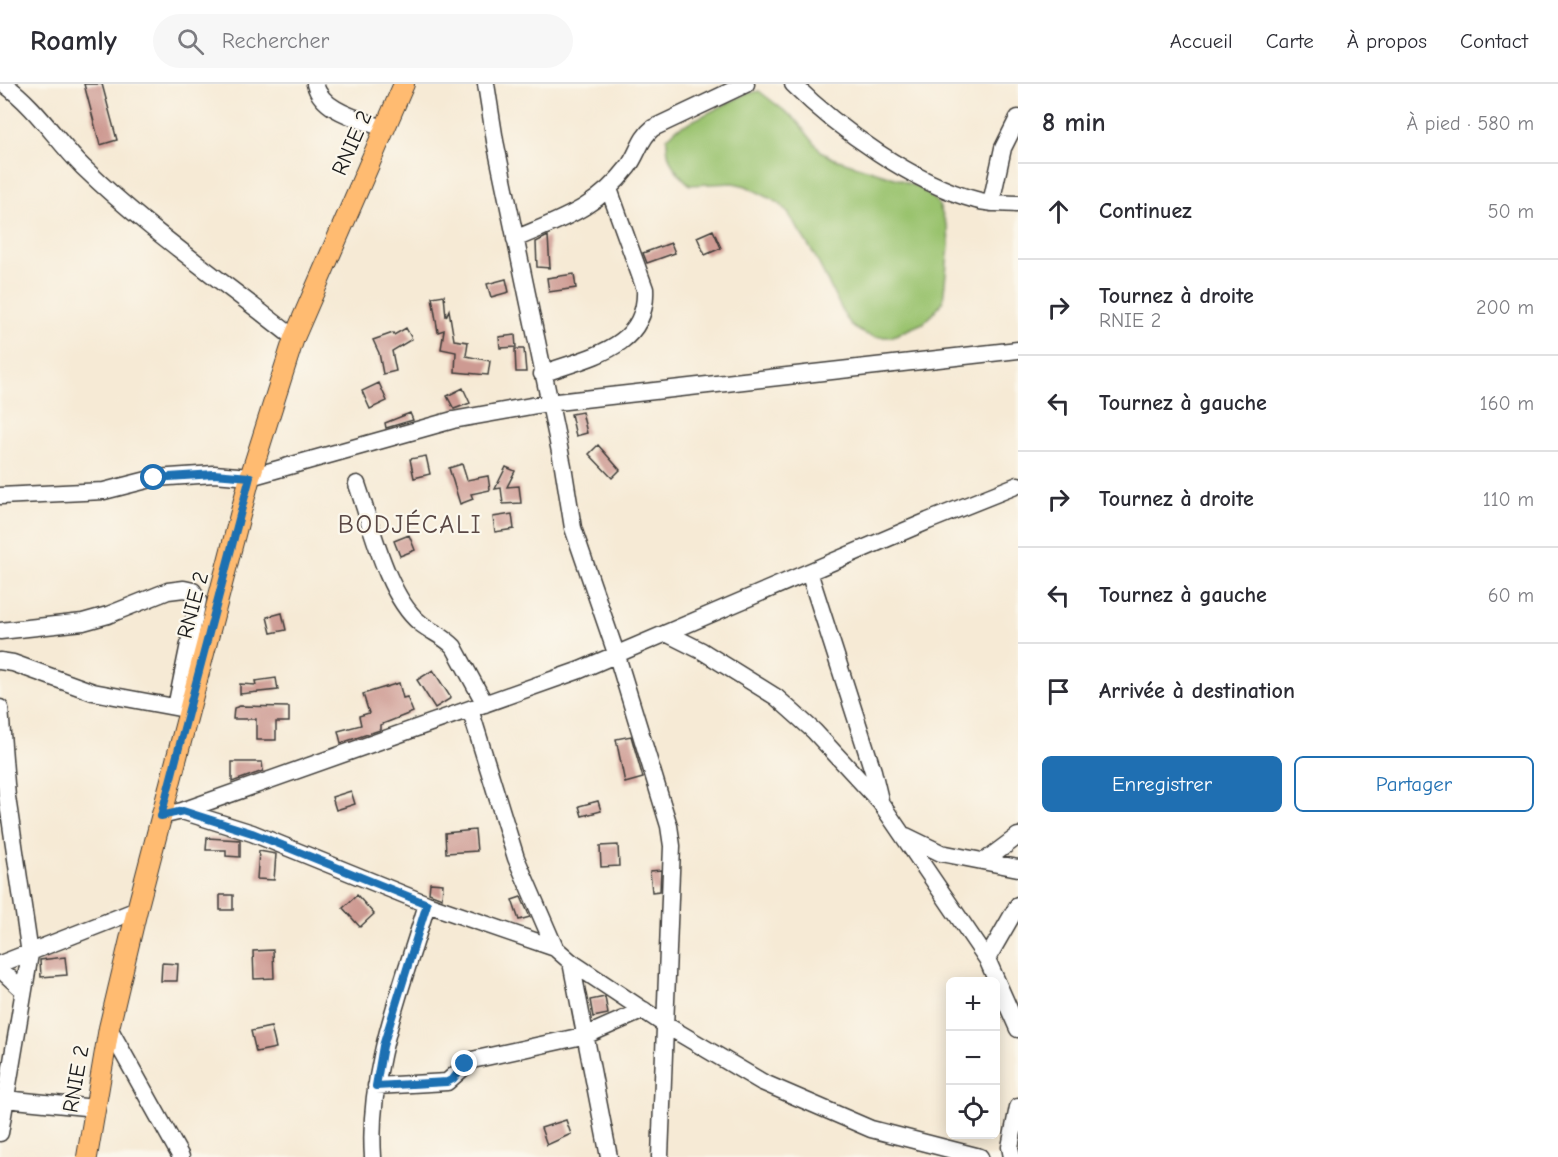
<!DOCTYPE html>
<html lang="fr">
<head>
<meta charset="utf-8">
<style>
  :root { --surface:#fff; --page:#f7f7f7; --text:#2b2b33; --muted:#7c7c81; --line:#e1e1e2; --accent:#1f6fb2 }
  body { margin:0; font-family:"Comic Neue",sans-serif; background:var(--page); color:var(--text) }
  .controls { position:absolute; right:18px; bottom:18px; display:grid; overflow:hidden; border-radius:9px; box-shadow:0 3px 15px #0003 }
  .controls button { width:54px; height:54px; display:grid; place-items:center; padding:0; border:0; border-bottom:2px solid var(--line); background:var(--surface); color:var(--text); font:30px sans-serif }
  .stop { position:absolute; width:18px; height:18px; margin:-14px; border:4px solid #1f6fb2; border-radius:50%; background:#fff }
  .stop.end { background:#1f6fb2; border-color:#fff; box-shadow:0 2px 6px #0008 }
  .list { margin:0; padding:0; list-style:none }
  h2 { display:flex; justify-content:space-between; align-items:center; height:78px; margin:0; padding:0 24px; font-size:26px }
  h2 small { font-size:20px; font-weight:400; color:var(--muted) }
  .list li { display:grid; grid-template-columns:39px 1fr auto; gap:18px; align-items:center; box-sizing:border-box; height:96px; padding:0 24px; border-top:2px solid var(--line) }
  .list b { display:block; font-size:22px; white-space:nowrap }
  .list p { margin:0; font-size:20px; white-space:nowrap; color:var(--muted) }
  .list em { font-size:20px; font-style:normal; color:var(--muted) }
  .actions { display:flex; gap:12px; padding:18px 24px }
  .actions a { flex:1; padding:14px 0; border:2px solid var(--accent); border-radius:9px; text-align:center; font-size:21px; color:var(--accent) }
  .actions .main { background:var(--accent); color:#fff }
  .icon { flex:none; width:33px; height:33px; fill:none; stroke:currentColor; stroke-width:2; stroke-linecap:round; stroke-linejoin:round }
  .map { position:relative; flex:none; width:1018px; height:1073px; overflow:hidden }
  header { display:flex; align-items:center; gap:36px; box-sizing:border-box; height:84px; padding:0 30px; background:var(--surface); border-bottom:2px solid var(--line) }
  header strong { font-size:28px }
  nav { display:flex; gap:33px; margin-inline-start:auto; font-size:21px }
  .search { width:420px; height:54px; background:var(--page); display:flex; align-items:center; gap:15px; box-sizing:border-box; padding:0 21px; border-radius:33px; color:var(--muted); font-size:22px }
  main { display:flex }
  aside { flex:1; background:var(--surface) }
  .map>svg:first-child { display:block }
  .green { fill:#99c26d; stroke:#5a6f44; stroke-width:1.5 }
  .building { fill:#cd9a92 }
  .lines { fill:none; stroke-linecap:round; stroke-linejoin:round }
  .minor-casing { stroke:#3d3b38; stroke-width:19 }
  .major-casing { stroke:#3d3b38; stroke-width:22 }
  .minor { stroke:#fff; stroke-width:16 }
  .major { stroke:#ffbb71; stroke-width:20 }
  .route { stroke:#1f6fb2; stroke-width:8 }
  .labels { text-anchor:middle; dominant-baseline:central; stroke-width:4.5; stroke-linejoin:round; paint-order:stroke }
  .street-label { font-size:22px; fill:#1c1c1c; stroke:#fbf7ec }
  .quarter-label { font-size:26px; letter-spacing:1.5px; fill:#5a4845; stroke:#fbf7ec }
</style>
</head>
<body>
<header>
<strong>Roamly</strong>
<div class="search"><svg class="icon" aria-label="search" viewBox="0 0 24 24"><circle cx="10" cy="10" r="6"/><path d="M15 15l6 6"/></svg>Rechercher</div>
<nav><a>Accueil</a><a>Carte</a><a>À propos</a><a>Contact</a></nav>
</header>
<main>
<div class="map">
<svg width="1018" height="1073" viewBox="0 0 1018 1073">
  <rect width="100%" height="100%" fill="#fbf7ec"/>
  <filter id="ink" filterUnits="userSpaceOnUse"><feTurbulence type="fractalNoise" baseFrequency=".0167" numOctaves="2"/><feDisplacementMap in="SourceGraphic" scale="12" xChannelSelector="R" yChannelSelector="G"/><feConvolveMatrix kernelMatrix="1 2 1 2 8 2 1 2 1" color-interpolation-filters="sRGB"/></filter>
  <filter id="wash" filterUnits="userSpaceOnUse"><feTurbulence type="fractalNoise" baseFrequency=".008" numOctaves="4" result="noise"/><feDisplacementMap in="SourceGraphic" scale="24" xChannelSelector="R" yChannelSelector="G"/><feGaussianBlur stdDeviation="1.35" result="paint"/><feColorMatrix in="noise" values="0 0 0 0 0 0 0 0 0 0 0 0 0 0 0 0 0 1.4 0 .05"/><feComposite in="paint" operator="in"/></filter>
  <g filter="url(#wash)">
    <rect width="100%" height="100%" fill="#f6ead5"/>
    <path class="green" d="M 759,7 L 795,35 L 821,67 L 832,74 L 901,96 L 921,105 L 938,119 L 948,145 L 949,162 L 943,217 L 933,230 L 923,239 L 891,253 L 875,253 L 865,250 L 854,244 L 846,234 L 814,170 L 788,129 L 779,119 L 746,102 L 733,99 L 690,101 C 674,86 666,76 667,54 L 676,45 L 746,10 Z"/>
    <g id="blocks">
      <path class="building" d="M 84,0 L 102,0 L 117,56 L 100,61 Z
        M 713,146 L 721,164 L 705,171 L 697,153 Z
        M 548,152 L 550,184 L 537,183 L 536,158 Z
        M 671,159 L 675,169 L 647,179 L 643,169 Z
        M 574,190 L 576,204 L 549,208 L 547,194 Z
        M 506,195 L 509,208 L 491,213 L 487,200 Z
        M 444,211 L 446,233 L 449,226 L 454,256 L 468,258 L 466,272 L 490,277 L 488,291 L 455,288 L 456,268 L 441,265 L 444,246 L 438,248 L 432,213 Z
        M 406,244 L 412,255 L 392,267 L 396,287 L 383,290 L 379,269 L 373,256 L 393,249 L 394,251 Z
        M 515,251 L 516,263 L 500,264 L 499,253 Z
        M 515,265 L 524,265 L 526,288 L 516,288 Z
        M 379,299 L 387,317 L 370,325 L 362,307 Z
        M 463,304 L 470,319 L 454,325 L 447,312 Z
        M 582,328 L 587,349 L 576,352 L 571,330 Z
        M 410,329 L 413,336 L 386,344 L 385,339 Z
        M 598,361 L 620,386 L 612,394 L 589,370 Z
        M 426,372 L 430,390 L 414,394 L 410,375 Z
        M 462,380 L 467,396 L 488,392 L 490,406 L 471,410 L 473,415 L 460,420 L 449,384 Z
        M 506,383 L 515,387 L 507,403 L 519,402 L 521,419 L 503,420 L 501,404 L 495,405 Z
        M 512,430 L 514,445 L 495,448 L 493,433 Z
        M 409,451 L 415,466 L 400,472 L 394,457 Z
        M 282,529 L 286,546 L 271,549 L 267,533 Z
        M 433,586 L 451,614 L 435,624 L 417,596 Z
        M 276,594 L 278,606 L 240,610 L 240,600 L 256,601 L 255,597 Z
        M 399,599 L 403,614 L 407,613 L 413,628 L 380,641 L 380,646 L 341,659 L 338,647 L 361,641 L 359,632 L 369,629 L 363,610 Z
        M 240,622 L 289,623 L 289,638 L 276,638 L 276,656 L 256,656 L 256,635 L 233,635 L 234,624 Z
        M 631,652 L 643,694 L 625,699 L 616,655 Z
        M 232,678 L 262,678 L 263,687 L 232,698 Z
        M 351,707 L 355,720 L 336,726 L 332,713 Z
        M 598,717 L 601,727 L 582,732 L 579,722 Z
        M 475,746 L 477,767 L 446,769 L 445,749 Z
        M 207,754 L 240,756 L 240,773 L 226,772 L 226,766 L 206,766 Z
        M 618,761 L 619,782 L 601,783 L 600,762 Z
        M 259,767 L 276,770 L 274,796 L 257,795 Z
        M 661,786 L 660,807 L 652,808 L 650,787 Z
        M 430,799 L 443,800 L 442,814 L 429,809 Z
        M 220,811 L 233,811 L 233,826 L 220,826 Z
        M 357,811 L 374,830 L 360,843 L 343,824 Z
        M 521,813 L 530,833 L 519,836 L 512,816 Z
        M 273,866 L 274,894 L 254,895 L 253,867 Z
        M 65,873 L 67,891 L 41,893 L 40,876 Z
        M 162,879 L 178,880 L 177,897 L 161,897 Z
        M 605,913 L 608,930 L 593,933 L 590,916 Z
        M 271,943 L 276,964 L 256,968 L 251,947 Z
        M 566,1036 L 571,1050 L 547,1061 L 541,1044 Z"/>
    </g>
  </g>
  <g filter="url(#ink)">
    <use href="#blocks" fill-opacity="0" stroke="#3d3b38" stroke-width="1.5"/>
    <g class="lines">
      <defs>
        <path id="minor" d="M 4,0 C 36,23 56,56 83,83 C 148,146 224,198 294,254
          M 315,0 C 322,28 361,35 385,45
          M 486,0 L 495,57 L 563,382 L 573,444 L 617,572 L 669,742 L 672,762 L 660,1073
          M 793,0 C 838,45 915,100 976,116 C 990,120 1004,119 1018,120
          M 991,119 L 1003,64 L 1018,34
          M 515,155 C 561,135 596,125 628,83 C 638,70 640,54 653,44 L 746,0
          M 542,290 C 587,273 648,265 645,205 L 609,105
          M 357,400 C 371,440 387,512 420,539 C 431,548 444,552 454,563 L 485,620
          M 0,412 L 104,407 L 155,394 L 214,390 L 250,393 L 453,336 L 548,319 L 1018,266
          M 809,488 L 873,687 L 880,716
          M 0,547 L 83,538 L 108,531 L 168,507 L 184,505 L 193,507 L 198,516 L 176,623
          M 666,549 L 702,567 L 776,613 L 814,647 L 880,718 L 987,875 L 1018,945
          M 0,577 L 13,579 L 93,608 L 185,625
          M 0,624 L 7,713 L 30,870 L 0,1049
          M 470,625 L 516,774 L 555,864
          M 182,727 L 252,749 L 427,820 L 555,864 L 571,878 L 664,940 L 762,998 L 871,1045 L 980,1073
          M 161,732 L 182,727 L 580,586 L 928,437 L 1018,401
          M 906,752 L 941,769 L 1018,784
          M 986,776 L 1018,752
          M 987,875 L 1018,821
          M 571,878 L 609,1073
          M 0,880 L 137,826
          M 0,885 L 22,905
          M 109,944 L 181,1073
          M 376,1002 L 447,998 L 472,976 L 587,951 L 644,926
          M 5,1015 L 95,1024
          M 373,1073 C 367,985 403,902 427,820
          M 1012,1073 L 1010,1063 L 1018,1023"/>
        <path id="major" d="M 87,1073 L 109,944 L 137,826 L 250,393 L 294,254 L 404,0"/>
      </defs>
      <use href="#minor" class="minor-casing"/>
      <use href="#major" class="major-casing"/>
      <use href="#minor" class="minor"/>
      <use href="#major" class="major"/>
    </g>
  </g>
  <g class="lines" filter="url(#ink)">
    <path class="route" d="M 154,394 L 214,390 L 250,393 L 161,732 L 183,727 L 252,749 L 427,820 L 383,962 L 376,1002 L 447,998 L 453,995 L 465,980"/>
  </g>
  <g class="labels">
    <g class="street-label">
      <text transform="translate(352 59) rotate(-66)">RNIE 2</text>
      <text transform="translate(193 521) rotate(-75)">RNIE 2</text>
      <text transform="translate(76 995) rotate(-80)">RNIE 2</text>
    </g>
    <g class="quarter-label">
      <text x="410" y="441">BODJÉCALI</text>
    </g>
  </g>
</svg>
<div class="controls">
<button>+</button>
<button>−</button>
<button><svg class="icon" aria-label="locate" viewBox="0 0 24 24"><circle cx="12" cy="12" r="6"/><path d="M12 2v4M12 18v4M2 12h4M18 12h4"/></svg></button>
</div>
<div class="stop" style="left:154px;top:394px"></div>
<div class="stop end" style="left:465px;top:980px"></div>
</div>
<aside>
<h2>8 min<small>À pied · 580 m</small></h2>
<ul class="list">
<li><svg class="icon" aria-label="ahead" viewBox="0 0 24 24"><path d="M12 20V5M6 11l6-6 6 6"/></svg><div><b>Continuez</b></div><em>50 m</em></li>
<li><svg class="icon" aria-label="right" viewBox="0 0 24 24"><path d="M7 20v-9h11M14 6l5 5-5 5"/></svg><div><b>Tournez à droite</b><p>RNIE 2</p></div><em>200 m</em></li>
<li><svg class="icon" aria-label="left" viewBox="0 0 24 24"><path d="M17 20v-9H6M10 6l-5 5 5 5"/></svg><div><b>Tournez à gauche</b></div><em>160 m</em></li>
<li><svg class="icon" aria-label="right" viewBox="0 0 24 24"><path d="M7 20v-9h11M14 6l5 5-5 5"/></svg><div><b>Tournez à droite</b></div><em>110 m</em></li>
<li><svg class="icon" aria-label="left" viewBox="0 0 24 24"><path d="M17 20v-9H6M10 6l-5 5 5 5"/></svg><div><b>Tournez à gauche</b></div><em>60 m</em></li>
<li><svg class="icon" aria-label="arrive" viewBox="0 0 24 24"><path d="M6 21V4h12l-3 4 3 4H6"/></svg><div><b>Arrivée à destination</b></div></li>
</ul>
<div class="actions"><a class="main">Enregistrer</a><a>Partager</a></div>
</aside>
</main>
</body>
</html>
